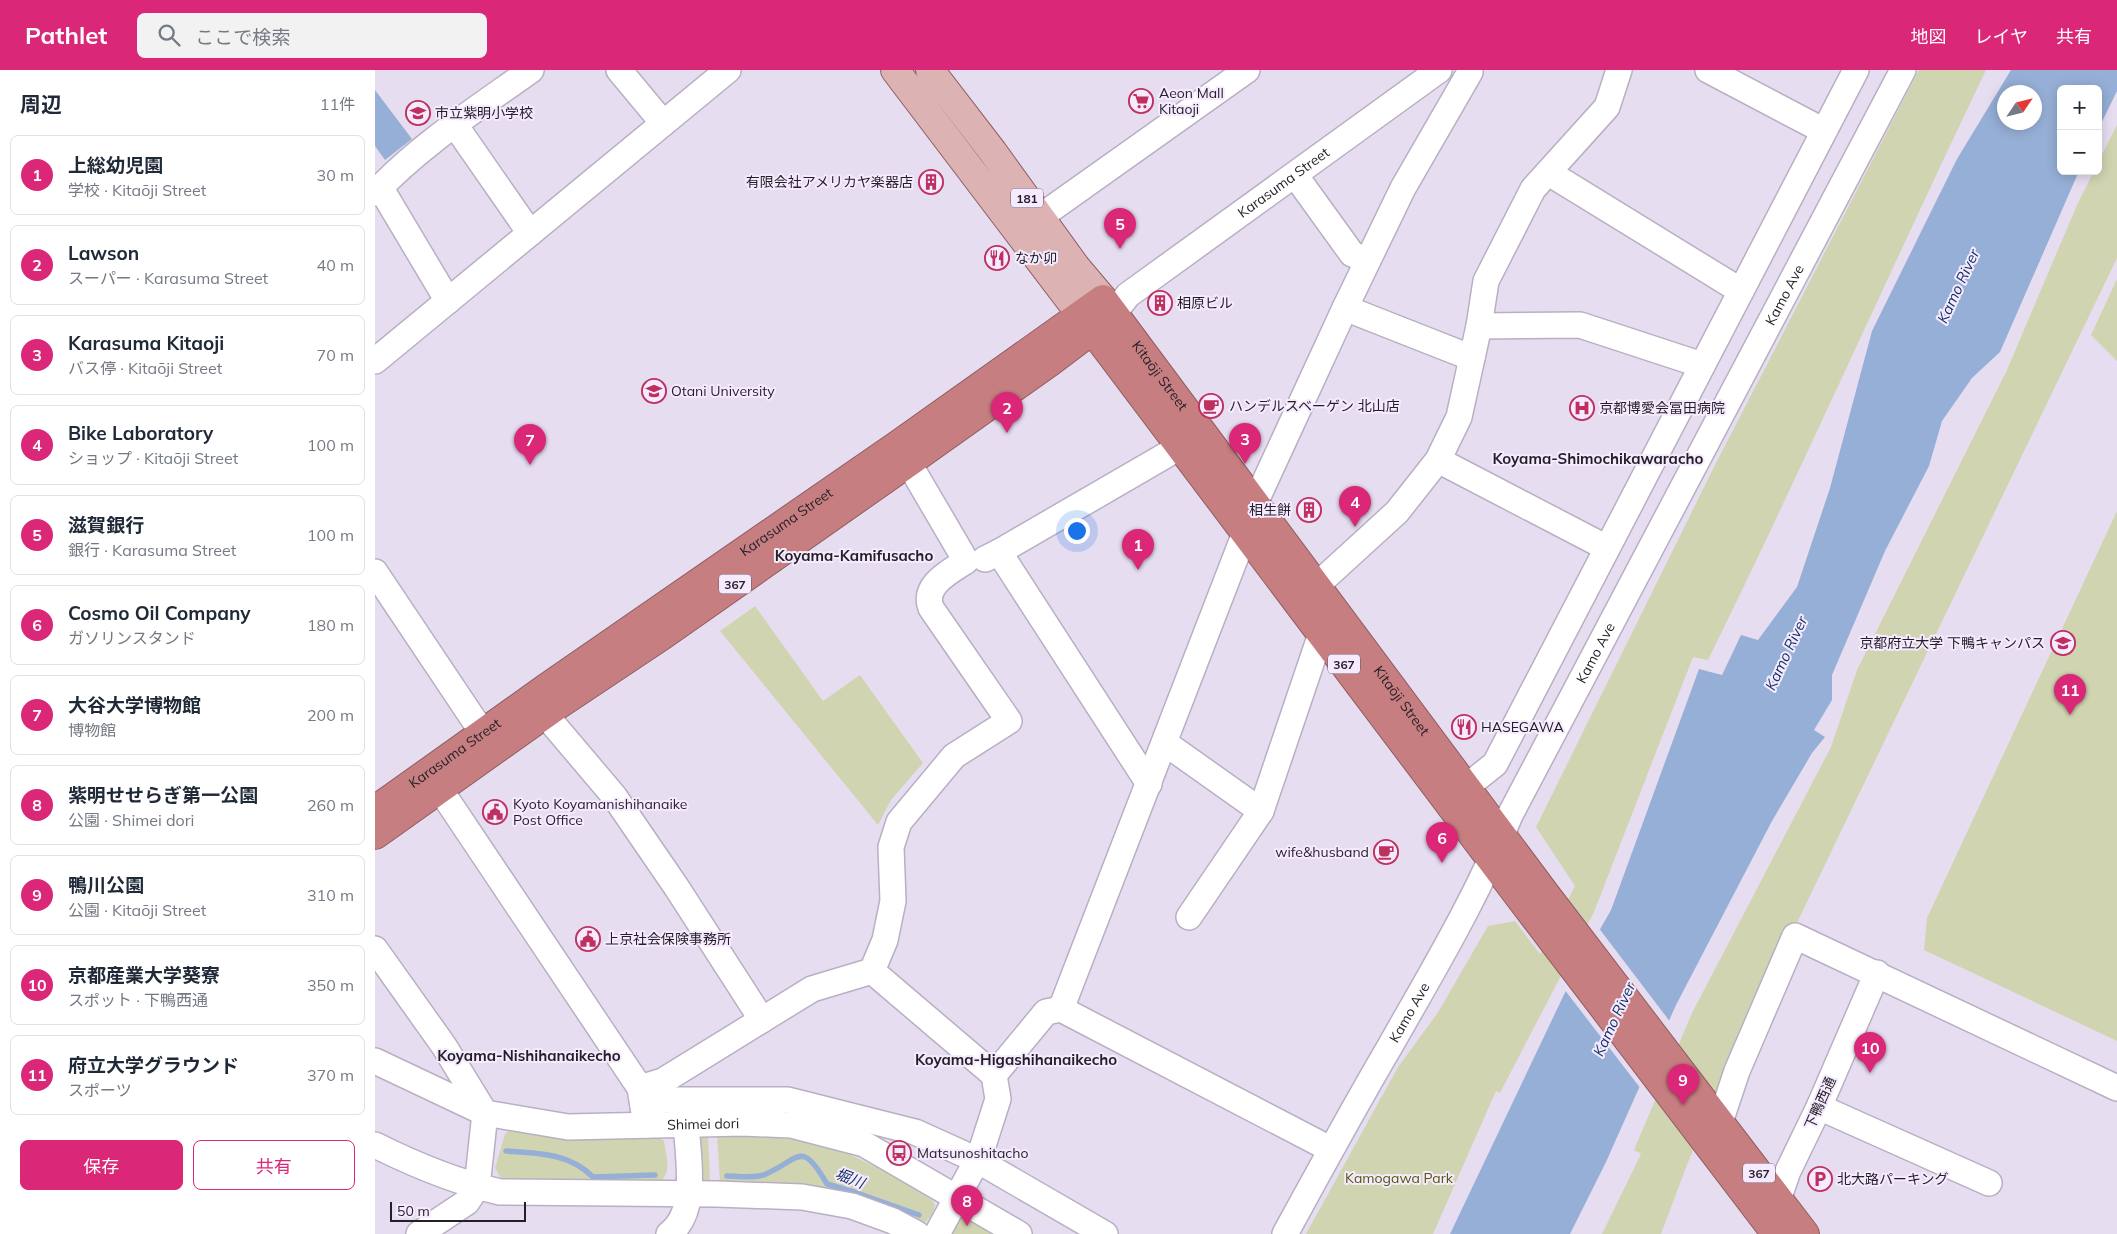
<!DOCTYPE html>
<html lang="ja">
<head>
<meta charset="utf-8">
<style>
  :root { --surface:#fff; --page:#f2f2f3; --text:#1f2937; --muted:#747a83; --line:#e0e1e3; --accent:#db2777 }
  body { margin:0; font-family:Mulish,"Noto Sans JP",sans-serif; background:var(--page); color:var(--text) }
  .controls { position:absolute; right:15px; top:15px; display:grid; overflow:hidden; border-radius:8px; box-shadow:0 2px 12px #0003 }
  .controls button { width:45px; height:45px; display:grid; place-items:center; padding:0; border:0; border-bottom:1px solid var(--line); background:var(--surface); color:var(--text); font:25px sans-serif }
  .compass { position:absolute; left:1622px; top:15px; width:45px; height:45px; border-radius:50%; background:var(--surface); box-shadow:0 2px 12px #0003; rotate:55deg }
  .scale { position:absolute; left:15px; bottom:12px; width:136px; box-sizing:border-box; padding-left:5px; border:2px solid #231f27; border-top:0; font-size:14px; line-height:18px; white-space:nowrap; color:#231f27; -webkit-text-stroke:4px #f5eafe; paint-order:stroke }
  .you { position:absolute; left:701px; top:460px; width:18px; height:18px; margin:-12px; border:4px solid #fff; border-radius:50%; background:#1a73e8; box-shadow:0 0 0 8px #1a73e833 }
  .badge { display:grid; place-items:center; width:32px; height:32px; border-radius:50%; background:var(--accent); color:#fff; font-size:16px; font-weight:700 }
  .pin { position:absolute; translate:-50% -41px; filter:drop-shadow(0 1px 2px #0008) }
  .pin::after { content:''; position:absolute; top:26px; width:18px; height:15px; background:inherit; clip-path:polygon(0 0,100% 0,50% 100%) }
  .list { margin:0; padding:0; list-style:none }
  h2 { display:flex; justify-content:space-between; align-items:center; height:65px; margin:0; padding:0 20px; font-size:21px }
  h2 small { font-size:16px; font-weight:400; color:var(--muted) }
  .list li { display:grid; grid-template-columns:32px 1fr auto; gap:15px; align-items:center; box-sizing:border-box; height:80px; margin:0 10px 10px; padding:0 10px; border:1px solid var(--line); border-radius:8px }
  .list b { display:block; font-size:19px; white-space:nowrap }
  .list p { margin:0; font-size:16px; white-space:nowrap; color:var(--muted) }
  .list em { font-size:16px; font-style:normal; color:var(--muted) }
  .actions { display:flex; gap:10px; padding:15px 20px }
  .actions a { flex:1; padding:11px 0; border:1px solid var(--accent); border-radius:8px; text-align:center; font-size:18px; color:var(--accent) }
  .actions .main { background:var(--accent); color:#fff }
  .icon { flex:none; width:28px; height:28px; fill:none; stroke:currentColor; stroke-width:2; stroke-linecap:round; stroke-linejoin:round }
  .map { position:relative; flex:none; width:1742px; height:1164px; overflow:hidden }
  header { display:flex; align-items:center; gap:30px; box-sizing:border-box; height:70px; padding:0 25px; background:var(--accent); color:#fff }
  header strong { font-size:24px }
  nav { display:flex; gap:28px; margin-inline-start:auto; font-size:18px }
  .search { width:350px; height:45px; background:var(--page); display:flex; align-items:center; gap:12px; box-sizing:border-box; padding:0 18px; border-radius:8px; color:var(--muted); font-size:19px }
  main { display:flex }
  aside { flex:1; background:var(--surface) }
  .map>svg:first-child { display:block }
  .green { fill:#d1d4b1 }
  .water { fill:#96afd6; fill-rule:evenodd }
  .pier { fill:#e7ddf1 }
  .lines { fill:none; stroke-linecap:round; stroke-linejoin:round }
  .stream { stroke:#96afd6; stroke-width:5.5 }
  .minor-casing { stroke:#b9afc2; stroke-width:28 }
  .major-casing { stroke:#8e5d61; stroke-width:30 }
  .highway-casing { stroke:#8e5d61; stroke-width:30 }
  .minor { stroke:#fff; stroke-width:25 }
  .major { stroke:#ddb2b3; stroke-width:28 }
  .highway { stroke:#c77e80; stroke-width:28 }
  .labels { text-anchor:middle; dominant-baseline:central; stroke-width:4; stroke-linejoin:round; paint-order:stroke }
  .shield { fill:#f5eafe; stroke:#625c68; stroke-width:1 }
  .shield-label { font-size:12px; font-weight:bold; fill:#231f27 }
  .poi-label { font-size:14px; fill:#231f27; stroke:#f5eafe; text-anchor:start }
  .street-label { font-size:14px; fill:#231f27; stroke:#f5eafe }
  .park-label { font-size:14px; fill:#56570a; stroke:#f5eafe }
  .water-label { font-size:15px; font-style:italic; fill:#153464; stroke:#f5eafe }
  .neighbourhood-label { font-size:15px; font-weight:bold; fill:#231f27; stroke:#f5eafe }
</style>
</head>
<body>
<header>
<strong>Pathlet</strong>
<div class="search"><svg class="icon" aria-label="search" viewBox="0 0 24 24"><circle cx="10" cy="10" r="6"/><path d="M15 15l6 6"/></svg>ここで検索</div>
<nav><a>地図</a><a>レイヤ</a><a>共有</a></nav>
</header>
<main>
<aside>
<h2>周辺<small>11件</small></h2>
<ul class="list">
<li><span class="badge">1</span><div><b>上総幼児園</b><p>学校 · Kitaōji Street</p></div><em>30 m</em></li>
<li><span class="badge">2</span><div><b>Lawson</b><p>スーパー · Karasuma Street</p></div><em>40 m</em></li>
<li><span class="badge">3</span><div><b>Karasuma Kitaoji</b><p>バス停 · Kitaōji Street</p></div><em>70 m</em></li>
<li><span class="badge">4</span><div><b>Bike Laboratory</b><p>ショップ · Kitaōji Street</p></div><em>100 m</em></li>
<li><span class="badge">5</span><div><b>滋賀銀行</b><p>銀行 · Karasuma Street</p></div><em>100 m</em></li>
<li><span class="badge">6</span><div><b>Cosmo Oil Company</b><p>ガソリンスタンド</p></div><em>180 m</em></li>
<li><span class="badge">7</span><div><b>大谷大学博物館</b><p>博物館</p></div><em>200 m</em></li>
<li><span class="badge">8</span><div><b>紫明せせらぎ第一公園</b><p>公園 · Shimei dori</p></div><em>260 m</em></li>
<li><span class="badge">9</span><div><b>鴨川公園</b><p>公園 · Kitaōji Street</p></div><em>310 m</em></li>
<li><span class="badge">10</span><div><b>京都産業大学葵寮</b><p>スポット · 下鴨西通</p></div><em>350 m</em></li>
<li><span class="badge">11</span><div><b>府立大学グラウンド</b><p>スポーツ</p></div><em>370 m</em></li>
</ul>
<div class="actions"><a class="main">保存</a><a>共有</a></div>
</aside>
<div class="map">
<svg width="1742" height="1164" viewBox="0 0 1742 1164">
  <rect width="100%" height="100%" fill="#e7ddf1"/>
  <path class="green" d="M 1544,0 L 1611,0 C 1517,196 1429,395 1333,590 L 1318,587 L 1219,842 L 1125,1023 L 1121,1021 L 1058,1164 L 931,1164 L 1023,997 L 1062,944 L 1113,856 L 1140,851 L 1165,884 L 1200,816 L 1161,757 L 1340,395 Z
    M 1742,55 L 1742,188 L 1356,990 L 1312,1095 L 1286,1164 L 1227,1164 L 1266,1084 L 1259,1080 L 1317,943 L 1456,677 L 1482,600 L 1632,300 L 1702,135 L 1719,101 L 1723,101 L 1723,92 Z
    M 1742,209 L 1742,291 L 1716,265 Z
    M 1742,441 L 1742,971 L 1549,880 L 1552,848 Z
    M 380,536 L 448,631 L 485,605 L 548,693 L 516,730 L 503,755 L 345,561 Z
    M 136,1059 L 281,1065 L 289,1071 C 291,1088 299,1104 281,1114 L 137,1111 L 125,1107 L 120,1098 L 130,1064 Z
    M 333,1065 L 335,1112 L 328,1110 L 325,1106 L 325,1071 L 326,1068 Z
    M 342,1065 L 422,1069 L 476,1085 L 518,1105 L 557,1130 L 560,1135 C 558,1144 555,1149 547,1154 L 483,1128 L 412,1114 L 345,1112 Z
    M 589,1146 L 621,1164 L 573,1164 L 583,1147 Z"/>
  <path class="water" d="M 1636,0 L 1742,0 L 1742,21 L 1723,60 L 1723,19 L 1686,19 L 1686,101 L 1704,101 L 1625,282 L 1597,308 L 1567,351 L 1554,396 L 1510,481 L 1457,605 L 1457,630 L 1439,660 L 1450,667 L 1437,683 L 1397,751 L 1301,935 L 1231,1092 L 1195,1164 L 1075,1164 L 1195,912 L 1236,840 L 1324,599 L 1347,605 L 1366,565 L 1383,570 L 1422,517 L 1455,418 L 1497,261 L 1582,89 ZM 1630,22 L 1660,22 L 1660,52 L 1630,52 Z
    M 0,20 L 37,69 L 10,90 L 0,76 Z"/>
  <path class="pier" d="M 1223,857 L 1296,953 L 1266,1019 L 1189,919 Z"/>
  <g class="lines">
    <path class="stream" d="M 131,1081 C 163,1083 194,1083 218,1107 L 280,1105
      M 352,1106 C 365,1106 379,1109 391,1104 C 425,1089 426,1069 452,1114 L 482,1123 L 544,1145"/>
    <defs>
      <g id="minor">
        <path d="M 244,0 L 288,53"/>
        <path d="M 1333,0 L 1449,61"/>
        <path d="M 80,55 L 155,163"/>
        <path d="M 1174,103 L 1366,221"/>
        <path d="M 920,105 L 977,184 L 992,190"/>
        <path d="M 5,117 L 73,231"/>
        <path d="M 0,123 C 45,75 103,38 156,0"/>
        <path d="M 665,147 L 872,0"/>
        <path d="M 970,238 L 1097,288"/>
        <path id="s1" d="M 738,244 L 753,225 L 1064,0"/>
        <path d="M 1104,256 L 1205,255 L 1327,295"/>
        <path d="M 0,291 L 353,0"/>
        <path d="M 1063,390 L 1232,478"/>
        <path d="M 880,433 L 970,238 L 1028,118 L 1095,2 L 1094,0"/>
        <path d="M 624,482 L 774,714"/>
        <path d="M 610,489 L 624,482 L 805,377"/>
        <path d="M 0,502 L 99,650 L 110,662"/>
        <path d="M 941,516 L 1022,442 L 1063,390 L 1084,347 L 1104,256 L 1111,211 L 1158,119 L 1232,37 L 1244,0"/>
        <path d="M 156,628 L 239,726 L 302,818 L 387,950"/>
        <path d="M 790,673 L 886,741"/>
        <path d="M 54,703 L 265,1018"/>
        <path d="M 1091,717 L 1120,694 L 1481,0"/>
        <path d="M 814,847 L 886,741 L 946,564"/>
        <path d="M 0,879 L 69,976 L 110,1043 L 102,1117 L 92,1132 L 44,1164"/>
        <path d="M 497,901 L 619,1005"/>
        <path d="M 686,939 L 870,463"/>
        <path id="s2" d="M 0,991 L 110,1043 L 193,1057 L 368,1053 L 416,1055 L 489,1074 L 644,1164"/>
        <path d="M 268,1035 L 289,1030 L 413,1030 L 540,1062 L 602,1090 L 730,1164"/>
        <path d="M 1444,1037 L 1614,1113"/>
        <path d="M 1345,1052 L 1362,1001 L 1420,866 L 1742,1018"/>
        <path d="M 271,1055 L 265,1018 L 288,1011 L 437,919 L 497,901 L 510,870 L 518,831 L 516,777 L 524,752 L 579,686 L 634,651 L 556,538 C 547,515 576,501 591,491 L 540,404 L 521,376"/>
        <path d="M 0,1075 C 40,1095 81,1112 125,1122 L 342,1124 L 427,1127 L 477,1136 L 518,1151 L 542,1164"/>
        <path d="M 1397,1147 L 1413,1101 L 1444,1037 L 1502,903"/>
        <path d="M 294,1164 C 324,1142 313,1087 311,1054"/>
        <path d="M 562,1164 L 605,1085 L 623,1029 L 619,1005 L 671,942 L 686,939 L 955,1079"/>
        <path id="s3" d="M 910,1164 C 944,1102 978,1039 1014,978 C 1057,902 1103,826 1135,745 L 1528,0"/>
      </g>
      <path id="major" d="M 520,0 L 706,245
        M 555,0 L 618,82 L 701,197 L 728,229"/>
      <g id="highway">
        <path d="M 706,245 L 1145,828 L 1401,1164"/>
        <path id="s4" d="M 0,740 L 171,618 L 521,376 L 728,229 L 1169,822 L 1430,1164"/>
        <path d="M 0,765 L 183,635 L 288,565 L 533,393 L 675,292 L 732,249"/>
      </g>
    </defs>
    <use href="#minor" class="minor-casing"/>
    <use href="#major" class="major-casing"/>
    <use href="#highway" class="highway-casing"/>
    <use href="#minor" class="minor"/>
    <use href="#major" class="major"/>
    <use href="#highway" class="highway"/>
  </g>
  <defs>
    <symbol id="supermarket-ring" viewBox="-11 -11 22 22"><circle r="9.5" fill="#f5eafe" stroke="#be305e" stroke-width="1.5"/><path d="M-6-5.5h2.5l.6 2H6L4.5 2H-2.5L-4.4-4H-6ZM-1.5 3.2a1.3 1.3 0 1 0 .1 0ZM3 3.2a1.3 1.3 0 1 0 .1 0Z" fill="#be305e"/></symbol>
    <symbol id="school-ring" viewBox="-11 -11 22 22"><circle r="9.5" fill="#f5eafe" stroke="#be305e" stroke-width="1.5"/><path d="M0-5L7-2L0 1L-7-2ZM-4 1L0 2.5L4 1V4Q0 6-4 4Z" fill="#be305e"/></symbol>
    <symbol id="building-ring" viewBox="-11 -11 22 22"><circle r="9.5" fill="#f5eafe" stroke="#be305e" stroke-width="1.5"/><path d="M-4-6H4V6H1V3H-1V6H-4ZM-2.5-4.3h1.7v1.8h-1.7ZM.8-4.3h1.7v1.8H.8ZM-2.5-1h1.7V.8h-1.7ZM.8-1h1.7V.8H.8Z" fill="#be305e"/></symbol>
    <symbol id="restaurant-ring" viewBox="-11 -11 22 22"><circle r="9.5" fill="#f5eafe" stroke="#be305e" stroke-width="1.5"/><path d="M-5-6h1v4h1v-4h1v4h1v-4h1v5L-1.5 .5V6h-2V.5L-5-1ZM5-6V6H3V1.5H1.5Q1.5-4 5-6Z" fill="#be305e"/></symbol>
    <symbol id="university-ring" viewBox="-11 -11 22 22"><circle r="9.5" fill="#f5eafe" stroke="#be305e" stroke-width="1.5"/><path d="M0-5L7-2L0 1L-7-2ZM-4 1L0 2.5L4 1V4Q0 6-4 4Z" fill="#be305e"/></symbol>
    <symbol id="cafe-ring" viewBox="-11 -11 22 22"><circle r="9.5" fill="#f5eafe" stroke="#be305e" stroke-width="1.5"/><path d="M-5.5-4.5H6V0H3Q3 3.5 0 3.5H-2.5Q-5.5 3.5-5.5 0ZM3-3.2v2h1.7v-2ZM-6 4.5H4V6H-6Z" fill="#be305e"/></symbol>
    <symbol id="hospital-ring" viewBox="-11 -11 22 22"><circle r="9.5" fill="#f5eafe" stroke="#be305e" stroke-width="1.5"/><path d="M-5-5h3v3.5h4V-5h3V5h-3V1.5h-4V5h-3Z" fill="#be305e"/></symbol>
    <symbol id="civic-ring" viewBox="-11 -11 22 22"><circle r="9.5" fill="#f5eafe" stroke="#be305e" stroke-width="1.5"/><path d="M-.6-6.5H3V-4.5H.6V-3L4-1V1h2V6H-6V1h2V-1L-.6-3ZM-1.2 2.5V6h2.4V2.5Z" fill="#be305e"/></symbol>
    <symbol id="bus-ring" viewBox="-11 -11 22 22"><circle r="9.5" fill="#f5eafe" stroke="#be305e" stroke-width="1.5"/><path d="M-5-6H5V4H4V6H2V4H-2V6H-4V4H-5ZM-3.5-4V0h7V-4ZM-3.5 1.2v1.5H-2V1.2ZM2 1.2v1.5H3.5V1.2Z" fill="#be305e"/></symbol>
    <symbol id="parking-ring" viewBox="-11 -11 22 22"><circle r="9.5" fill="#f5eafe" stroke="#be305e" stroke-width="1.5"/><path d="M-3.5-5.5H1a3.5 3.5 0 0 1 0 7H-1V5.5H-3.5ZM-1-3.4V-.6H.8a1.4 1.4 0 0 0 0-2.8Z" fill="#be305e"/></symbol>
  </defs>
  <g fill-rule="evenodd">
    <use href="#supermarket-ring" x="752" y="17" width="28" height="28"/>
    <use href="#school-ring" x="29" y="29" width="28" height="28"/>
    <use href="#building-ring" x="542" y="98" width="28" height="28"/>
    <use href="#restaurant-ring" x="608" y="174" width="28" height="28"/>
    <use href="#building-ring" x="771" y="219" width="28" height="28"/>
    <use href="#university-ring" x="265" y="307" width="28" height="28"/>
    <use href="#cafe-ring" x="822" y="322" width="28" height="28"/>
    <use href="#hospital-ring" x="1193" y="324" width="28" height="28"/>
    <use href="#building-ring" x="920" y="426" width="28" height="28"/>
    <use href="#university-ring" x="1674" y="559" width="28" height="28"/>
    <use href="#restaurant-ring" x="1075" y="643" width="28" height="28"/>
    <use href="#civic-ring" x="106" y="728" width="28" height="28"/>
    <use href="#cafe-ring" x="997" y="768" width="28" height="28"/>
    <use href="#civic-ring" x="199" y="855" width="28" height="28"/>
    <use href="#bus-ring" x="510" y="1069" width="28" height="28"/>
    <use href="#parking-ring" x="1431" y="1095" width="28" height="28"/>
  </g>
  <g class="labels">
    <g class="shield">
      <rect x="636" y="118.5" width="32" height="19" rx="4"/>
      <rect x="344" y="504.5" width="32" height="19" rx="4"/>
      <rect x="953" y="584.5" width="32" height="19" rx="4"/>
      <rect x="1368" y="1093.5" width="32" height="19" rx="4"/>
    </g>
    <g class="shield-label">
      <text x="652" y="128">181</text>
      <text x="360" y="514">367</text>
      <text x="969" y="594">367</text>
      <text x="1384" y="1103">367</text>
    </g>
    <g class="poi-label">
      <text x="784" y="23">Aeon Mall<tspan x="784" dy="16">Kitaoji</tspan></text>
      <text x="60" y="43">市立紫明小学校</text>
      <text x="538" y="112" text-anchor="end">有限会社アメリカヤ楽器店</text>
      <text x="640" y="188">なか卯</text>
      <text x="802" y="233">相原ビル</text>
      <text x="296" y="321">Otani University</text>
      <text x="854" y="336">ハンデルスベーゲン 北山店</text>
      <text x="1224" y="338">京都博愛会冨田病院</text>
      <text x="916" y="440" text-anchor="end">相生餅</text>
      <text x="1670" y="573" text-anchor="end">京都府立大学 下鴨キャンパス</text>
      <text x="1106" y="657">HASEGAWA</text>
      <text x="138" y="734">Kyoto Koyamanishihanaike<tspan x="138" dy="16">Post Office</tspan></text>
      <text x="994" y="782" text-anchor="end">wife&amp;husband</text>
      <text x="230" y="869">上京社会保険事務所</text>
      <text x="542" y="1083">Matsunoshitacho</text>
      <text x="1462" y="1109">北大路パーキング</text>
    </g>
    <g class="street-label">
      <text stroke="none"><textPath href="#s1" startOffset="216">Karasuma Street</textPath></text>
      <text stroke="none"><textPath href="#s3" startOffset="1064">Kamo Ave</textPath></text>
      <text stroke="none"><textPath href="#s4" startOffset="985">Kitaōji Street</textPath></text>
      <text stroke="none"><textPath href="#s4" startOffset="502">Karasuma Street</textPath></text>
      <text stroke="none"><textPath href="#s3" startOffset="659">Kamo Ave</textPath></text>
      <text stroke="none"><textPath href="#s4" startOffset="1390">Kitaōji Street</textPath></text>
      <text stroke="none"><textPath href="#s4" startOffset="98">Karasuma Street</textPath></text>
      <text stroke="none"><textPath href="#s3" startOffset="254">Kamo Ave</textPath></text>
      <text transform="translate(1445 1033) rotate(-66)">下鴨西通</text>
      <text stroke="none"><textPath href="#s2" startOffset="341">Shimei dori</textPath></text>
    </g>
    <g class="park-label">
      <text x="1024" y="1108">Kamogawa Park</text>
    </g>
    <g class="water-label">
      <text transform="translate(1583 216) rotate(-65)">Kamo River</text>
      <text transform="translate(1411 583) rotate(-65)">Kamo River</text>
      <text transform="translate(1239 949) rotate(-65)">Kamo River</text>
      <text transform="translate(475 1108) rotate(21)">堀川</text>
    </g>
    <g class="neighbourhood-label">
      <text x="1223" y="388">Koyama-Shimochikawaracho</text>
      <text x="479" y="485">Koyama-Kamifusacho</text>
      <text x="154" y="985">Koyama-Nishihanaikecho</text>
      <text x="641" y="989">Koyama-Higashihanaikecho</text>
    </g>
  </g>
</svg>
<div class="controls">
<button>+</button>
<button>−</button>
</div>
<svg class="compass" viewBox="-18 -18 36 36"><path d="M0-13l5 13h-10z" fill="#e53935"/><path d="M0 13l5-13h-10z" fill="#747a83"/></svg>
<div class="scale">50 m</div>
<div class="you"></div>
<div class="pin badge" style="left:763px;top:500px">1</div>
<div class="pin badge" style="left:632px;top:363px">2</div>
<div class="pin badge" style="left:870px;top:394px">3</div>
<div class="pin badge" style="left:980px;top:457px">4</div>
<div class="pin badge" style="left:745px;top:179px">5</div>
<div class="pin badge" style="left:1067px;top:793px">6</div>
<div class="pin badge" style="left:155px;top:395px">7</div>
<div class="pin badge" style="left:592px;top:1156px">8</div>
<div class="pin badge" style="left:1308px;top:1035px">9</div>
<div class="pin badge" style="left:1495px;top:1003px">10</div>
<div class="pin badge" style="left:1695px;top:645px">11</div>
</div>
</main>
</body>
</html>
